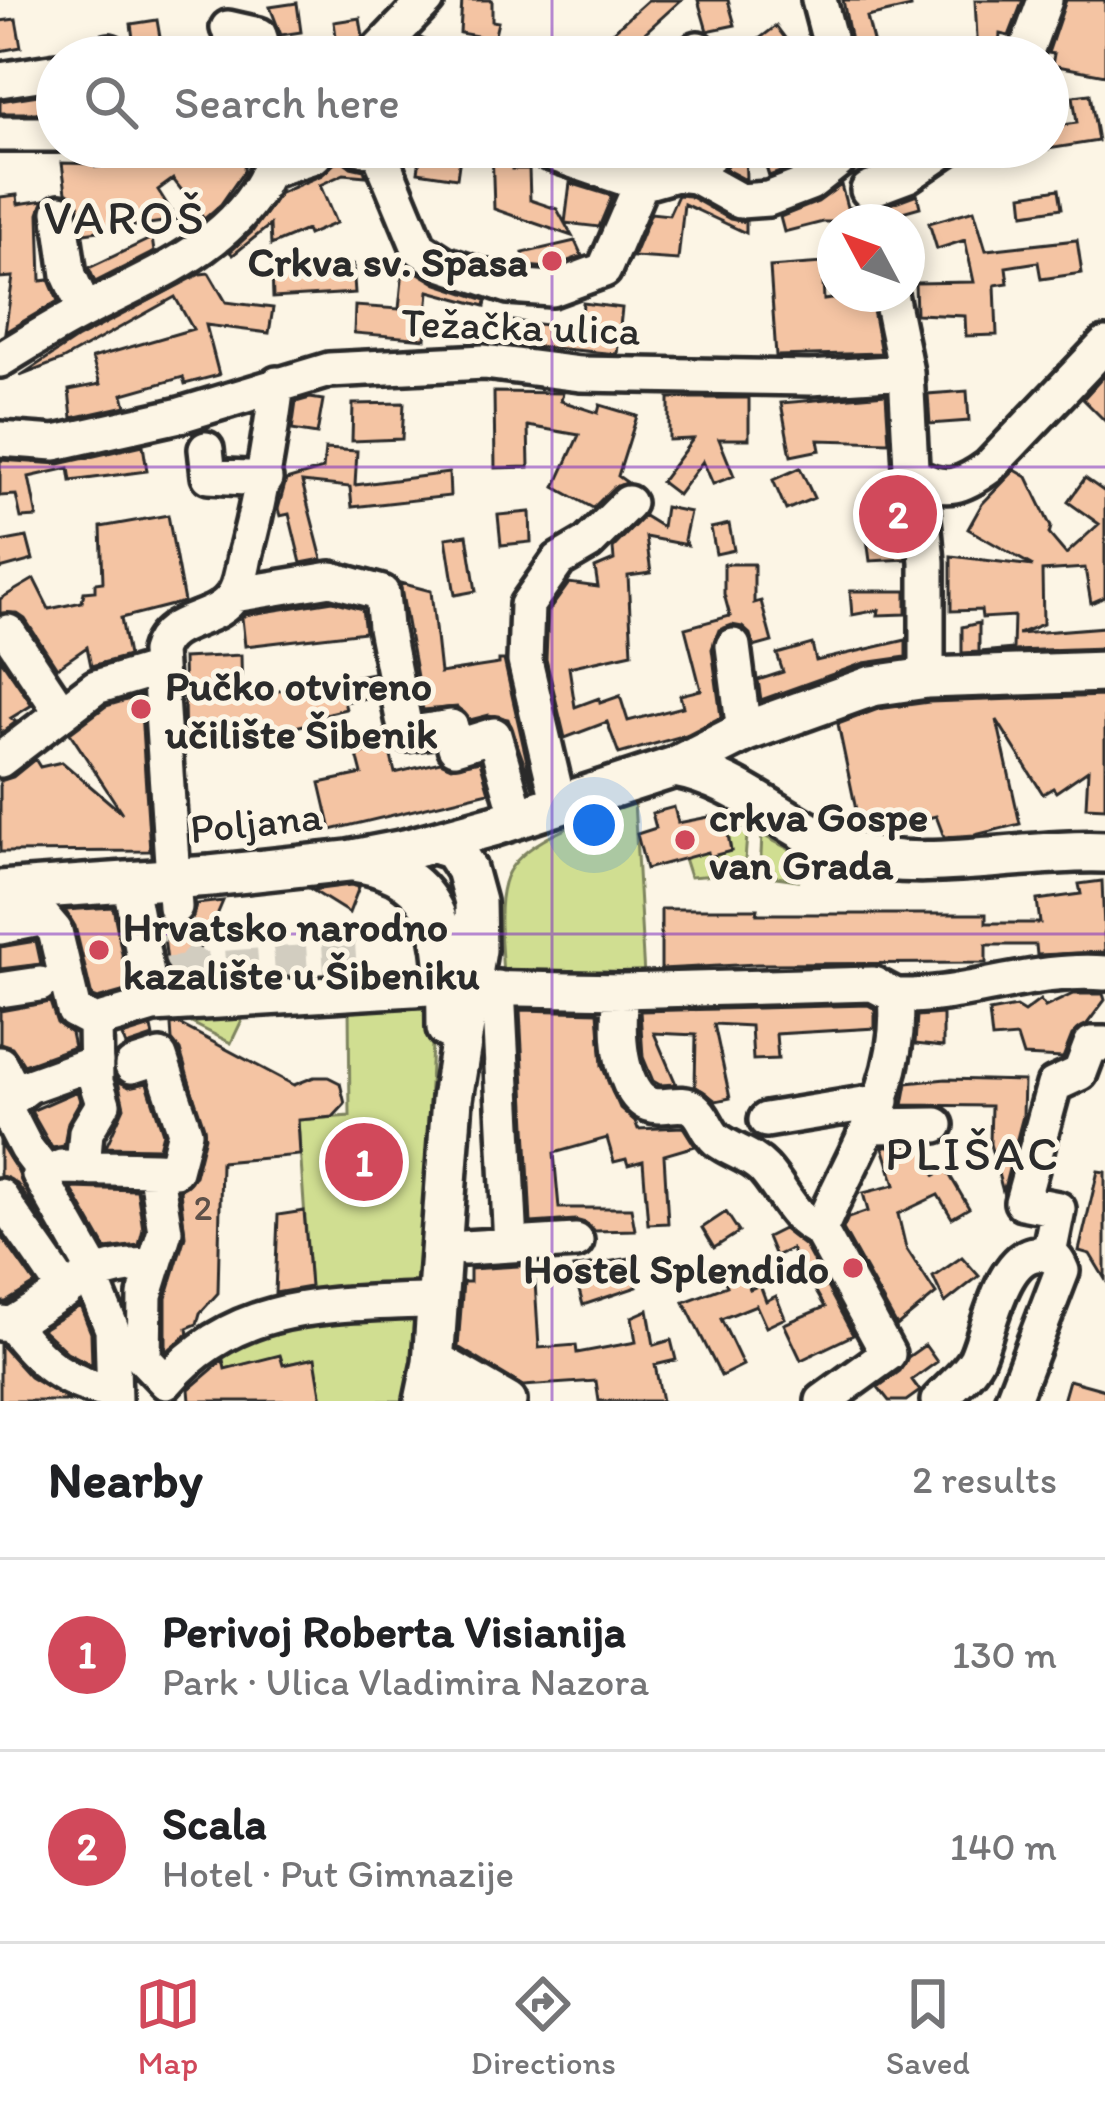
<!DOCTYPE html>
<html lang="en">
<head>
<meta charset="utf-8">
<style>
  :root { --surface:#fff; --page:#f6f6f6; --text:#202124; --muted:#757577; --line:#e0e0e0; --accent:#d1495b }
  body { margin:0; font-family:Itim,sans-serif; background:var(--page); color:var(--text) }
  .compass { position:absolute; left:817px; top:204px; width:108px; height:108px; border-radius:50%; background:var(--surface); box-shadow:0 6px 18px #0003; rotate:311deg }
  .you { position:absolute; left:594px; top:825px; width:42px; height:42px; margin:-30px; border:9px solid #fff; border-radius:50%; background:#1a73e8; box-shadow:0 0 0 18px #1a73e833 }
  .badge { display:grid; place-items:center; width:78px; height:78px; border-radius:50%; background:var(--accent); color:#fff; font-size:39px; font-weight:700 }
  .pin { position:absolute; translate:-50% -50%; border:6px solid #fff; box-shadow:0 3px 12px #0006 }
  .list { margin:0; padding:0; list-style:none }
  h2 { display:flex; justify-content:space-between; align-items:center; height:156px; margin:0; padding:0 48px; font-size:51px }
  h2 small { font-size:39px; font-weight:400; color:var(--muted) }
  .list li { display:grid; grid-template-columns:78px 1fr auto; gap:36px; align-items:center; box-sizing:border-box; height:192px; padding:0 48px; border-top:3px solid var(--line) }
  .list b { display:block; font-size:45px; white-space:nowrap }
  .list p { margin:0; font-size:39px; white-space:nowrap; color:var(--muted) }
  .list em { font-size:39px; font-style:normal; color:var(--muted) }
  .icon { flex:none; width:66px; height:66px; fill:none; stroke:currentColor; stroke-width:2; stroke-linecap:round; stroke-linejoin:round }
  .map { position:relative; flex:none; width:1105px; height:1401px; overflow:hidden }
  .search { position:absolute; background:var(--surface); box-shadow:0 6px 18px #0003; left:36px; right:36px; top:36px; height:132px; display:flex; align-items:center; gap:30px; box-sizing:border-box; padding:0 42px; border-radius:66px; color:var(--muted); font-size:45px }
  .sheet { height:540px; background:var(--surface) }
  nav { display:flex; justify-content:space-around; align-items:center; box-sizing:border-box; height:168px; border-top:3px solid var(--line); background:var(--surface); font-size:33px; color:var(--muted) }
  nav a { display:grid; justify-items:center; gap:6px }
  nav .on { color:var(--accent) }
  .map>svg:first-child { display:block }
  .green { fill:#d0de91; stroke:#7e845e; stroke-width:3 }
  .building { fill:#f4c4a3; stroke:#2b2b2b; stroke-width:3 }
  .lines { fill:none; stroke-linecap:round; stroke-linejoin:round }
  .minor-tunnel { stroke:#d2cdc0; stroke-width:33; stroke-dasharray:33 16; stroke-linecap:butt }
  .minor-casing { stroke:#2b2b2b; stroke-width:42 }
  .major-casing { stroke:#2b2b2b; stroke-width:48 }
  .minor { stroke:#fcf5e5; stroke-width:33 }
  .major { stroke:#fcf5e5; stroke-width:39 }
  .grid { fill:none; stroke:#7b2cbf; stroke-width:3; stroke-opacity:0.55 }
  .poi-dot { fill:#d1495b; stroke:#fcf5e5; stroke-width:4.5 }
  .labels { text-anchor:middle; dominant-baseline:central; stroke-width:10; stroke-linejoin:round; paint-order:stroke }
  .number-label { font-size:36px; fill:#5d5149 }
  .poi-label { font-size:42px; font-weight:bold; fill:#2b2b2b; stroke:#fcf5e5; text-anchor:start }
  .street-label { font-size:42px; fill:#2b2b2b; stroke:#fcf5e5 }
  .quarter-label { font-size:48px; letter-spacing:3px; fill:#2b2b2b; stroke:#fcf5e5 }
</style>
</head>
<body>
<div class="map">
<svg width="1105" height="1401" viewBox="0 0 1105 1401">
  <rect width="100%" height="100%" fill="#fcf5e5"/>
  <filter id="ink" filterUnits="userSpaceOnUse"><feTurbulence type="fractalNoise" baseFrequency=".00833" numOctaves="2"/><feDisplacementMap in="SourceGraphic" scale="24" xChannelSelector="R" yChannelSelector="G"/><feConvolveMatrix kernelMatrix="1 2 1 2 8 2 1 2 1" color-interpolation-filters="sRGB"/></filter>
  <g filter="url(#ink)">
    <path class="green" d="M 634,802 L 644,976 L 503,977 C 502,948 496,911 504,883 C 516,838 595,819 634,802 Z
      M 727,812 L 747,835 L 744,873 L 690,877 L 684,858 L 706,847 L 710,857 L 731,851 L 724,814 Z
      M 762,835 L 806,858 L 799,880 L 760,875 Z
      M 429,1000 L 434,1005 L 417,1343 L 406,1401 L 322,1401 L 314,1358 L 283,1365 L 280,1356 L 225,1369 L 220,1350 L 310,1287 L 298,1120 L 350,1116 L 349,1003 Z
      M 243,1010 L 243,1018 L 231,1043 L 172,1013 Z"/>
    <path class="building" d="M 462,0 L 492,0 L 492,21 L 498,22 L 494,39 L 460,33 Z
      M 648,0 L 681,0 L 618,57 L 613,57 L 600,43 Z
      M 698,0 L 728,0 L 735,25 L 707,31 Z
      M 843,0 L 910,0 L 911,7 L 867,17 L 877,57 L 854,57 Z
      M 975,0 L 1023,0 L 1009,36 L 1000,34 L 998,57 L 978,56 Z
      M 1066,0 L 1105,0 L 1105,75 L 1052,65 L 1054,54 L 1048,53 Z
      M 297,3 L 301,32 L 281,35 L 270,7 Z
      M 360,18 L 363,36 L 354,48 L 338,50 L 334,22 Z
      M 16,19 L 21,47 L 0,51 L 0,21 Z
      M 157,20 L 162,49 L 135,53 L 131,24 Z
      M 776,26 L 788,42 L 768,57 L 760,57 L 751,45 Z
      M 420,38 L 466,56 L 466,57 L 405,57 Z
      M 51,93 L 53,109 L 41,113 L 0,113 L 0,101 Z
      M 1090,94 L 1098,141 L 1048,149 L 1048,127 L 1077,123 L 1073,96 Z
      M 173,147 L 245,151 L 244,171 L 221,204 L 204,219 L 173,179 L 158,190 L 177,220 L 84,233 L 77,200 L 66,192 L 62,163 L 97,164 L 96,167 L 172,158 Z
      M 492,147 L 512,147 L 512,169 L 529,169 L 530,200 L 557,209 L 572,236 L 494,209 Z
      M 736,147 L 745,147 L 746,180 L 725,169 Z
      M 814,147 L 822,147 L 800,165 L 769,176 L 761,150 Z
      M 421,151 L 460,157 L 457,178 L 418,172 Z
      M 340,158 L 351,167 L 364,170 L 366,176 L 344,174 L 320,185 L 336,223 L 308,235 L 306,230 L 271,245 L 270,225 L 233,255 L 230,252 L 252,232 L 280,193 L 322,175 Z
      M 570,183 L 612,196 L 599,227 L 565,223 Z
      M 841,185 L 847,207 L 874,210 L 917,194 L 920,207 L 867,222 L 823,222 L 784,232 L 780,217 L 818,202 Z
      M 1059,189 L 1062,208 L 1024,214 L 1022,195 Z
      M 17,195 L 18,204 L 44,200 L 39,214 L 41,281 L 49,280 L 58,301 L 5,332 L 13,277 L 0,278 L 0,197 Z
      M 678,195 L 689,196 L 730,219 L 746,222 L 746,233 L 684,204 L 678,260 L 633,257 L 651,213 L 669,215 Z
      M 974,210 L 986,250 L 1077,240 L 1082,273 L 1041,279 L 1038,262 L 1006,267 L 1008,283 L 995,285 L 997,335 L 966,336 L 965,316 L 916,314 L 915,283 L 974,282 L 965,240 L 937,249 L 929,223 Z
      M 152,238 L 154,252 L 95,282 L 89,268 Z
      M 575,241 L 582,256 L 549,268 L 526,266 L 523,253 Z
      M 822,263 L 824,300 L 870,294 L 881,353 L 776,356 L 770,267 Z
      M 353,264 L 355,293 L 273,298 L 272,269 Z
      M 403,270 L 417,272 L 437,284 L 486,300 L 485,306 L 429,291 L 425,339 L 354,333 L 355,306 L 399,309 Z
      M 209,273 L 226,302 L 273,308 L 269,333 L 206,325 L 219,375 L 185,384 L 183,377 L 123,394 L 126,406 L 72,418 L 69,390 L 100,384 L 92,358 L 193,329 L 175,297 L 62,360 L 20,376 L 76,339 L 200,274 Z
      M 583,303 L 622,308 L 617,354 L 500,343 L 503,320 L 581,329 Z
      M 1105,375 L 1105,421 L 1083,399 Z
      M 967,391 L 969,421 L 930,424 L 928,394 Z
      M 494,392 L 563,393 L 561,401 L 598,413 L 600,405 L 637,416 L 618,476 L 628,483 L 614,487 L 593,508 L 555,487 L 579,435 L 528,426 L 529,467 L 495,468 Z
      M 886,394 L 889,442 L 818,440 L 820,450 L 791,456 L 781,403 Z
      M 310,398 L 323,400 L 317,434 L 292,430 L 296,402 Z
      M 669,398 L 749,398 L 749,439 L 719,439 L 734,476 L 713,484 L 703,461 L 678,495 L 661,482 L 693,439 L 669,440 Z
      M 404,403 L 402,439 L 352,441 L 353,404 Z
      M 143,445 L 147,471 L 71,481 L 69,468 L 29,477 L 37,517 L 21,518 L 16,495 L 0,496 L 0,460 L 59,464 Z
      M 325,449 L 357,451 L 355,485 L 449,473 L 450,496 L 352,507 L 350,487 L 302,482 L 322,559 L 301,563 L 289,514 L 280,516 L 278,509 L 286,480 L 323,469 Z
      M 800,468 L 814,498 L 786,510 L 773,480 Z
      M 1015,470 L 1027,477 L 1051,527 L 1049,534 L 1066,554 L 1099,524 L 1068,502 L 1085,478 L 1105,492 L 1105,597 L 1091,603 L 1085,568 L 1042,571 L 1043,624 L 1018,634 L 1105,627 L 1105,648 L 980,652 L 1013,649 L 1014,616 L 982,618 L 981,610 L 951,611 L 951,556 L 1033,566 L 968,529 L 982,504 Z
      M 897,492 L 906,559 L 870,561 L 866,531 L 885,530 L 882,493 Z
      M 665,507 L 690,512 L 684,540 L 687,545 L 646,537 L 651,573 L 628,576 L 632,653 L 569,667 L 575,707 L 599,698 L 600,703 L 620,696 L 628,721 L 683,707 L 680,695 L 701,690 L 685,628 L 730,616 L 724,594 L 724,564 L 754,564 L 754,603 L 761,601 L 772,642 L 754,647 L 750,634 L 742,627 L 732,625 L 719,630 L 712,649 L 721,717 L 686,735 L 619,754 L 607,722 L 565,738 L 546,659 L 548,612 L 569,583 L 598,587 L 595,568 L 614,560 L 613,548 L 644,516 L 662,527 Z
      M 530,512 L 531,542 L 501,545 L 498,515 Z
      M 168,515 L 184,602 L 121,618 L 128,656 L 91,666 L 87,647 L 57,668 L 25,619 L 16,613 L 0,613 L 0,599 L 34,579 L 49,609 L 82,602 L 84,592 L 95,591 L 95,583 L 103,582 L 101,527 Z
      M 729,524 L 734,550 L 716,554 L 711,528 Z
      M 467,535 L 476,591 L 455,595 L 446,538 Z
      M 27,537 L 33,560 L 0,569 L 0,542 Z
      M 400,583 L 431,591 L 440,673 L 499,664 L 499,660 L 504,660 L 533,788 L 508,719 L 489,715 L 470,720 L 457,707 L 423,710 Z
      M 850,591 L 906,591 L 906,614 L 878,615 L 879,610 L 852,615 Z
      M 333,601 L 362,609 L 365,632 L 245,646 L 242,618 L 245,615 Z
      M 979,623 L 979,652 L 962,653 L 962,627 Z
      M 906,640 L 906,657 L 864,663 L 761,700 L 758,680 L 783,672 L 777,654 L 812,644 L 816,661 Z
      M 241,655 L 242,698 L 373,673 L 377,696 L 344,702 L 346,709 L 317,716 L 316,722 L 271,733 L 269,724 L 185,744 L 183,658 Z
      M 0,658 L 32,705 L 11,718 L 16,722 L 0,734 Z
      M 140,696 L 150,851 L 0,852 L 0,781 L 13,777 L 35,759 L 40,767 L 62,762 L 122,813 L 70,733 L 106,706 Z
      M 1105,696 L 1105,808 L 1086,807 L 1088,770 L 1056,792 L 1053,788 L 1043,794 L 997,720 L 1020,824 L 975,835 L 944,837 L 936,816 L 870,832 L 860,829 L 838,724 L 878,709 L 929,702 Z
      M 389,748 L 395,773 L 440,762 L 451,767 L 480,761 L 489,792 L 331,830 L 320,783 L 362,774 L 357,755 Z
      M 674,807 L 678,823 L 724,814 L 731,851 L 709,857 L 708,852 L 646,869 L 637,834 L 656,828 L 652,813 Z
      M 1102,881 L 1105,952 L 1037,955 L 1036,945 L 986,945 L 986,963 L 757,964 L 661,969 L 661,909 L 758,909 L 757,914 L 986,914 L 986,923 L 1040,923 L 1037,900 L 1081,894 L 1079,884 Z
      M 351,885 L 359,887 L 349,913 L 312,890 Z
      M 223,901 L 209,934 L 182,974 L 169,976 L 162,923 L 175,928 L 186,925 L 193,917 L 196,904 Z
      M 113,907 L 129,990 L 97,999 L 92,997 L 75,926 L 65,910 Z
      M 36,941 L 41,964 L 0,969 L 0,947 Z
      M 1073,994 L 1103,994 L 1105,1000 L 1087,1024 L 1072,1035 L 1063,1058 L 1023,1056 L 1017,1037 L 992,1039 L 989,1012 L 1016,1007 L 1024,1012 L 1040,1000 L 1045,1007 Z
      M 50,1002 L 57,1023 L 71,1033 L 74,1047 L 24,1065 L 12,1047 L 0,1043 L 0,1011 Z
      M 868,1005 L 875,1009 L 875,1028 L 776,1034 L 778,1059 L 753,1060 L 751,1026 L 714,1024 L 730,1098 L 716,1101 L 695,1086 L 696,1035 L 654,1033 L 676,1084 L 660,1085 L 653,1081 L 643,1057 L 640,1011 Z
      M 520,1010 L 598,1012 L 602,1066 L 620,1108 L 635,1121 L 638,1129 L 683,1127 L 695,1146 L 664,1155 L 668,1223 L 648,1224 L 643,1161 L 628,1165 L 626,1159 L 614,1162 L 607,1138 L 554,1153 L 559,1208 L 631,1208 L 635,1230 L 594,1231 L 586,1223 L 575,1220 L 531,1223 Z
      M 943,1014 L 943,1047 L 915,1044 L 917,1016 Z
      M 179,1024 L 294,1085 L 314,1077 L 328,1077 L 340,1083 L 345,1104 L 333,1117 L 298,1120 L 300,1155 L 221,1162 L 218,1293 L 200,1313 L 197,1324 L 187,1328 L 188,1334 L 166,1352 L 166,1298 L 185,1236 L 180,1190 L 195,1176 L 205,1136 L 180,1050 L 172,1040 L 171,1025 Z
      M 151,1027 L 153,1037 L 126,1046 L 122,1036 Z
      M 946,1079 L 1024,1081 L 1023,1116 L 1003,1192 L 990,1144 L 991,1106 L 903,1105 L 907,1083 Z
      M 118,1081 L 129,1087 L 147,1083 L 163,1133 L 159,1148 L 106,1147 L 124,1107 Z
      M 77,1091 L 80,1101 L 68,1122 L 64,1146 L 52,1148 L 31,1111 Z
      M 0,1143 L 18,1172 L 38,1214 L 17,1184 L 0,1175 Z
      M 924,1146 L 935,1175 L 946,1169 L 969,1208 L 952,1218 L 938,1195 L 898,1214 L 906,1248 L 936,1294 L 897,1326 L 843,1229 L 848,1218 L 868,1211 L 863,1193 L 895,1185 L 883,1147 Z
      M 1098,1171 L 1105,1172 L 1105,1279 L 1090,1254 L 1079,1251 Z
      M 71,1188 L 137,1190 L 143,1229 L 139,1245 L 106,1249 Z
      M 304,1211 L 310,1287 L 275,1293 L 278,1215 Z
      M 726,1212 L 739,1232 L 714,1248 L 702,1228 Z
      M 783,1229 L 805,1246 L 853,1335 L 801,1360 L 784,1324 L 825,1307 L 791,1249 L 775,1256 L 767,1237 Z
      M 0,1234 L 35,1284 L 6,1302 L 0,1302 Z
      M 962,1257 L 979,1276 L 945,1303 L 933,1277 Z
      M 630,1258 L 637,1287 L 583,1305 L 573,1268 Z
      M 534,1265 L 539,1348 L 576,1345 L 577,1353 L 636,1342 L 632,1317 L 648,1310 L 654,1345 L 671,1340 L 676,1360 L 655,1365 L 662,1401 L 599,1401 L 596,1381 L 523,1386 L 458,1347 L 463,1282 L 470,1282 L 470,1269 Z
      M 741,1269 L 750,1289 L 760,1285 L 766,1301 L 776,1296 L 785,1318 L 766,1327 L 756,1305 L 721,1319 L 743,1365 L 721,1376 L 684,1302 L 727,1286 L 723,1277 Z
      M 80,1306 L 91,1333 L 92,1365 L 67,1352 L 42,1329 Z
      M 0,1344 L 30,1377 L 70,1401 L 0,1401 Z
      M 925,1345 L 937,1362 L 912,1380 L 920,1391 L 906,1401 L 889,1401 L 878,1387 L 900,1371 L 908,1357 Z
      M 280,1355 L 283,1365 L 315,1358 L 322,1401 L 190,1401 L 189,1389 L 223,1360 L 225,1369 Z
      M 1069,1380 L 1105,1390 L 1105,1401 L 1063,1401 Z"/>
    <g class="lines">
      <path class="minor-tunnel" d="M 175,907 L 181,956 L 199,969 L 370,957"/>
      <defs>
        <path id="minor" d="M 819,0 L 834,57
          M 228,28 L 259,35 L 266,57
          M 698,49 L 707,57
          M 92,57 L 110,52
          M 372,57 L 427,0
          M 1020,57 L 1027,49 L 1045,0
          M 0,80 L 57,71
          M 0,134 L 57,134
          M 357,147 L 379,152 L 419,248 L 444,264 L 509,286 L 552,289 L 604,270 L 641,184
          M 533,147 L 641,184 L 676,174 L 695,176 L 740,201 L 768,199 L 810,183 L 838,161 L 848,147
          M 695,176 L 715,147
          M 868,190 L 908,175 L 949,147
          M 60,212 L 69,275 L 85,310
          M 890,294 L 906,372 L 911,467 L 921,498 L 927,562 L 927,678
          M 0,360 C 29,342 58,324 88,309 C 153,276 237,243 268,171 L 314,156 L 322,147
          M 0,439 L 55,443 L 180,415 L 329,370 L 484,362 L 580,374 L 810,378 L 906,372
          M 206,449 L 209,476 L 265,479
          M 917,477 C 946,493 963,486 989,467 L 1105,345
          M 234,595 L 331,579 L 382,593 L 385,627 L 406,734 L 451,727 L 455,747 L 494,735 L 518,818
          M 8,632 L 62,713
          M 733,646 L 744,732
          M 0,760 L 96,687 L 157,669
          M 559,805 L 525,661 L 527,605 L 559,560 L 588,543 L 628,503
          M 132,896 L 153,1005
          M 175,907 L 158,652 C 168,615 217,625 235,593 C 242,581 243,562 247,548 C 261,494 270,440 277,384
          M 0,927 L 44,918 L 55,931 L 74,1011 L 95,1022
          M 472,988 L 621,991 L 873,984 L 896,996
          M 498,988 L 511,1245
          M 0,990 L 40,984
          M 621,991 C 618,1021 617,1056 630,1084 C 649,1124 674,1094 695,1109 C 704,1116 707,1131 716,1139 C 731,1151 751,1155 764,1169 C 784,1191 791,1218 820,1230 L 888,1354 L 823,1401
          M 896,996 C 966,998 1034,967 1105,973
          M 0,1064 L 16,1095
          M 132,1066 L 160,1057 L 185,1132 L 175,1170 L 155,1169 L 165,1231 L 145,1295 L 144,1359 L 166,1382 C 235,1302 324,1305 421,1301
          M 8,1102 L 29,1086 L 96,1062
          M 8,1113 L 26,1148 L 42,1169 L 39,1174 L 95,1273
          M 766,1120 L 882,1101
          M 872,1126 L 936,1125
          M 61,1167 L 155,1169
          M 83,1168 L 86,1132 L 103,1104 L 96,1082 L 95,1022 L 153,1005 L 429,988
          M 0,1196 C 21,1229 45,1259 65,1292
          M 820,1230 C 852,1153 904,1084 896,996
          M 464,1248 L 576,1241
          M 1049,1254 L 1058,1209 L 1022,1202 L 1054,1085 L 1080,1073 L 1091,1044 L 1105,1044
          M 90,1275 L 112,1329 L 114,1401
          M 0,1323 L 11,1324 C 40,1363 65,1383 113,1392
          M 11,1324 C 57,1298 96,1260 152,1266
          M 433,1363 L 447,1365 L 509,1401
          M 938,1401 C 950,1388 968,1374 976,1359 C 989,1332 1002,1248 1043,1254 C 1055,1256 1058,1261 1062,1271 L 1012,1401"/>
        <path id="major" d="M 675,767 C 744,779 791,834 857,854 C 920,874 1034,848 1105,852
          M 353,861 C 452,875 446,950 447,1028
          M 0,891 L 210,876 L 348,861 L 405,850 L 493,826 L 675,767 L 744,732 L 872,686 L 927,678 L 1105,672
          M 429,1386 L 474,1401
          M 425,1401 L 433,1363 L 452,1099 L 476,950 L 475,902 L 466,869 L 453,849 L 434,843"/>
      </defs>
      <use href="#minor" class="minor-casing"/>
      <use href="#major" class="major-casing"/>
      <use href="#minor" class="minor"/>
      <use href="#major" class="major"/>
    </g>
  </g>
  <path class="grid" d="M 552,0 L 552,57M 552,147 L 552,1401M 0,467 L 1105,467M 0,934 L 1105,934"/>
  <g class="poi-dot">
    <circle cx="552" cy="261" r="12"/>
    <circle cx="141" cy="709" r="12"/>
    <circle cx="685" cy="840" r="12"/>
    <circle cx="99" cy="950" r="12"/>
    <circle cx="853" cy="1268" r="12"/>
  </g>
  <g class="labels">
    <g class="number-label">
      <text x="203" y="1207">2</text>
    </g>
    <g class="poi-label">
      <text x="528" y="261" text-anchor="end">Crkva sv. Spasa</text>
      <text x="165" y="685">Pučko otvireno<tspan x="165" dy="48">učilište Šibenik</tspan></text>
      <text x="709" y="816">crkva Gospe<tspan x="709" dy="48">van Grada</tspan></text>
      <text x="123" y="926">Hrvatsko narodno<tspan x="123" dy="48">kazalište u Šibeniku</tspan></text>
      <text x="829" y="1268" text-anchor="end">Hostel Splendido</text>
    </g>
    <g class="street-label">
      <text transform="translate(521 326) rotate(2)">Težačka ulica</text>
      <text transform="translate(256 822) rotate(-6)">Poljana</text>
    </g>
    <g class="quarter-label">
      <text x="125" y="217">VAROŠ</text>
      <text x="973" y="1153">PLIŠAC</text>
    </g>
  </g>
</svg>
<svg class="compass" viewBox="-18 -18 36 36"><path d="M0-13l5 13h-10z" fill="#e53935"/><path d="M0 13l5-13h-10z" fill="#757577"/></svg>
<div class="you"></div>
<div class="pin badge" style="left:364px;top:1162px">1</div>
<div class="pin badge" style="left:898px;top:514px">2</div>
<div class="search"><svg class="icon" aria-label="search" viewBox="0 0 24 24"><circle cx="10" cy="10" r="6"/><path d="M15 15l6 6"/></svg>Search here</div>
</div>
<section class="sheet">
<h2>Nearby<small>2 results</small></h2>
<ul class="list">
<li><span class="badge">1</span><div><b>Perivoj Roberta Visianija</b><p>Park · Ulica Vladimira Nazora</p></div><em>130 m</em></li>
<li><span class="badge">2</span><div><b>Scala</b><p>Hotel · Put Gimnazije</p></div><em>140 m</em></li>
</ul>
</section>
<nav>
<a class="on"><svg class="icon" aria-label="map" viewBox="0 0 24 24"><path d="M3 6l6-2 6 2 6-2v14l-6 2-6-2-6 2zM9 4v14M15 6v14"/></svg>Map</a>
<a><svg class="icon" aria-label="directions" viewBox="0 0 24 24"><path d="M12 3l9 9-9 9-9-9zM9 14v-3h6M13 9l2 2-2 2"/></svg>Directions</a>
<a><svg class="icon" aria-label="saved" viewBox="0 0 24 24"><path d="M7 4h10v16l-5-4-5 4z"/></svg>Saved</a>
</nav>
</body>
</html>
